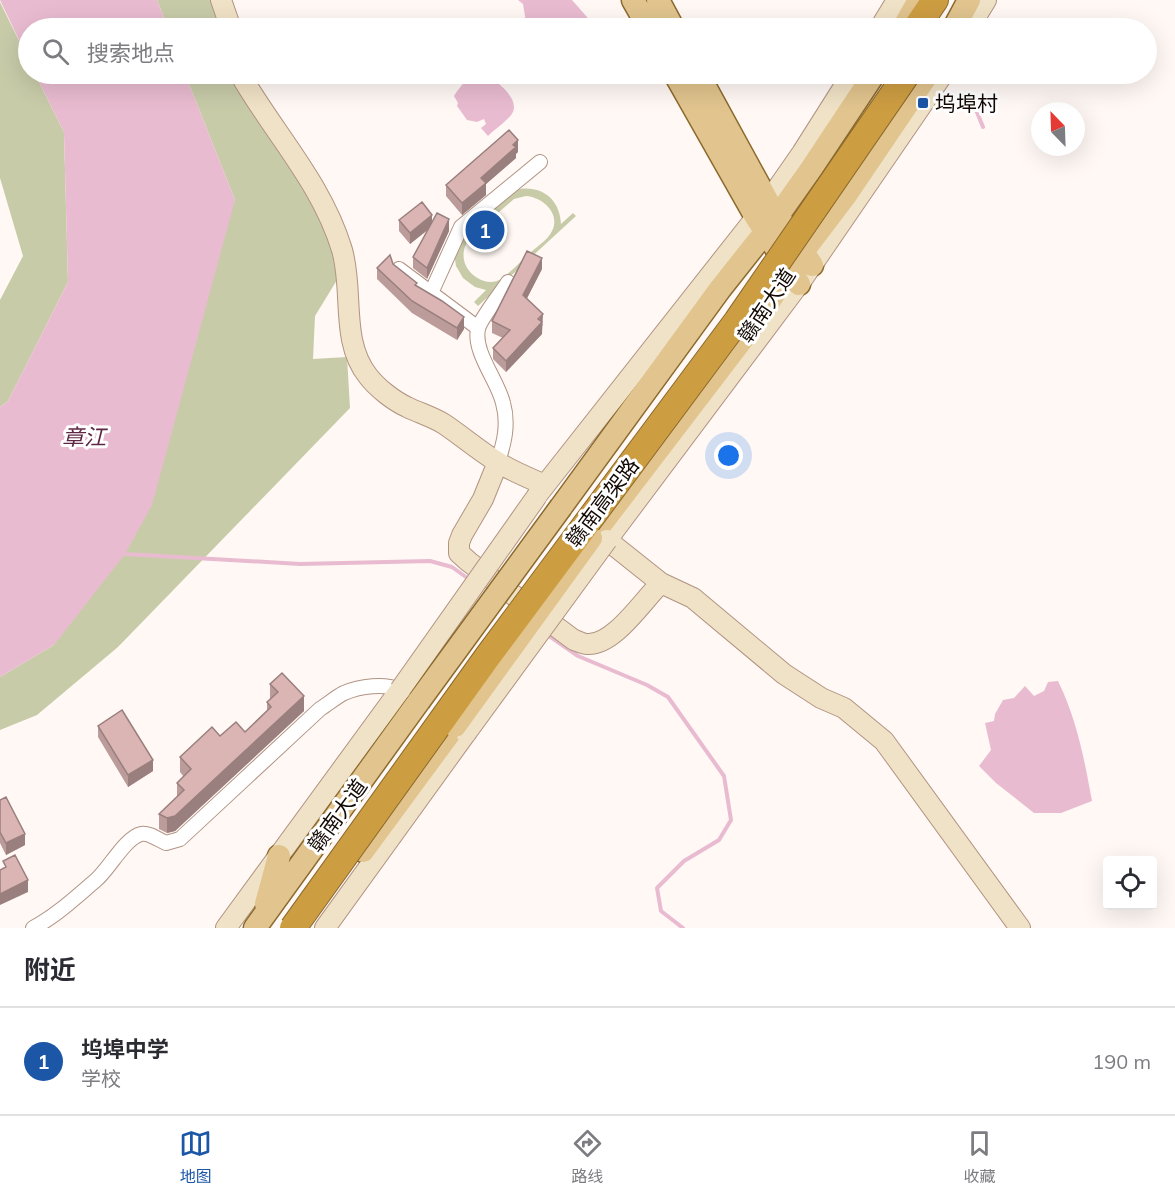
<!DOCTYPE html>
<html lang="zh">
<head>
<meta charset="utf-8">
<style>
  :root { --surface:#fff; --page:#f2f2f3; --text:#2b2b33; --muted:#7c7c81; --line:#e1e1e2; --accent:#1c56a7 }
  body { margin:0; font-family:Mulish,"Noto Sans SC",sans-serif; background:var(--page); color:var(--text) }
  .controls { position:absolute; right:18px; bottom:18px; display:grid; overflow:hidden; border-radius:6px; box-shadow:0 6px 24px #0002 }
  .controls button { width:54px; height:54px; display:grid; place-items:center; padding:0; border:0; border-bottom:2px solid var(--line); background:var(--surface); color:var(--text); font:30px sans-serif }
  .compass { position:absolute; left:1031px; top:102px; width:54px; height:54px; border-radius:50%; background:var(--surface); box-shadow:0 6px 24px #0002; rotate:337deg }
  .you { position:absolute; left:729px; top:456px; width:21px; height:21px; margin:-15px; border:4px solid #fff; border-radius:50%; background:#1a73e8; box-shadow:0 0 0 9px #1a73e833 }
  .badge { display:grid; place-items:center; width:39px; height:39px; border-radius:50%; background:var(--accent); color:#fff; font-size:20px; font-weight:700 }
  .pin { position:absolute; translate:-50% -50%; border:3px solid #fff; box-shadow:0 2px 6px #0006 }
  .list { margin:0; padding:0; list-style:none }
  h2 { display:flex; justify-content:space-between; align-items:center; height:78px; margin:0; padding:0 24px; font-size:26px }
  h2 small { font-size:20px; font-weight:400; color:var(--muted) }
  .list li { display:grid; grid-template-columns:39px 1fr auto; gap:18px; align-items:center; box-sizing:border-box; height:108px; padding:0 24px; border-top:2px solid var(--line) }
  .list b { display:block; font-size:22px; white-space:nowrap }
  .list p { margin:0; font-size:20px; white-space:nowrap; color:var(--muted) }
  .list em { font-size:20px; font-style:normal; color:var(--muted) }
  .icon { flex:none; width:33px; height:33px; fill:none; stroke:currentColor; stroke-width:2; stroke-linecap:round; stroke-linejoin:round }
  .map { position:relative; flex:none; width:1175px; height:928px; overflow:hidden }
  .search { position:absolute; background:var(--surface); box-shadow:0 6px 24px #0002; left:18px; right:18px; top:18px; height:66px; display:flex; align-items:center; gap:15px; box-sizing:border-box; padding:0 21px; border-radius:33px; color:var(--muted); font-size:22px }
  .sheet { height:186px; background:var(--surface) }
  nav { display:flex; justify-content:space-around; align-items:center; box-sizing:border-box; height:84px; border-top:2px solid var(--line); background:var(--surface); font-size:16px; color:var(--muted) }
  nav a { display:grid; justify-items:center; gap:3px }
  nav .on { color:var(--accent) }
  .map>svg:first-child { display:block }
  .green { fill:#c8cba8; fill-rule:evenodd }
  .water { fill:#e9bbd0 }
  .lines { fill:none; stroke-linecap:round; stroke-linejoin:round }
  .stream { stroke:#e9bbd0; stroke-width:4 }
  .street-casing { stroke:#b19383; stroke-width:16 }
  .secondary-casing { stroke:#b19383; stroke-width:22 }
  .primary-casing { stroke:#8c692c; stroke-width:25 }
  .highway-casing { stroke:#8c692c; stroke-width:28 }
  .street { stroke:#fff; stroke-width:14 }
  .secondary { stroke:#f0e2c6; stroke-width:20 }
  .primary { stroke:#e1c48e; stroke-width:22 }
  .highway { stroke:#cd9d42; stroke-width:26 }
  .secondary-bridge-casing { stroke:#b19383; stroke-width:22; stroke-linecap:butt }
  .primary-bridge-casing { stroke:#8c692c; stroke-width:25; stroke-linecap:butt }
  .highway-bridge-casing { stroke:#8c692c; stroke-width:28; stroke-linecap:butt }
  .secondary-bridge { stroke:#f0e2c6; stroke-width:20 }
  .primary-bridge { stroke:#e1c48e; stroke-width:22 }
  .highway-bridge { stroke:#cd9d42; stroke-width:26 }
  .wall { fill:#bb9c9b }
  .shaded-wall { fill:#997f7e }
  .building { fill:#dab5b4; stroke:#997f7e; stroke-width:1.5 }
  .poi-dot { fill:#1c56a7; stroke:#fff; stroke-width:2 }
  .labels { text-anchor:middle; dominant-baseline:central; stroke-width:6; stroke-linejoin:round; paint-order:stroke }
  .poi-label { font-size:21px; fill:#130904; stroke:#fff; text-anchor:start }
  .street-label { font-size:21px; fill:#130904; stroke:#fff }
  .water-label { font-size:22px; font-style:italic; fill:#5f2745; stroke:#fff }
</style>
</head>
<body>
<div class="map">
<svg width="1175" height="928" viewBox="0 0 1175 928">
  <rect width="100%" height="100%" fill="#fff8f4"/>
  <path class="green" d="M 157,0 L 213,0 L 221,28 L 168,28 Z
    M 0,2 L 28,59 L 28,74 L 35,74 L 64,132 L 68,282 L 8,401 L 0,407 L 0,300 L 23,256 L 0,178 Z
    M 185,74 L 230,74 L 246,101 L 290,156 L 329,234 L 337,280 L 315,316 L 313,359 L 347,357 L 350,408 L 118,647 L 37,715 L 0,730 L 0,677 L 54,645 L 235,200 Z
    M 520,189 C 544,186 560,201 561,224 L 573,213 L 576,216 L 478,306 L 474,302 L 486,290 L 475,287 L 463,278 L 456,266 L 454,253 L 461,233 L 513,191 ZM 526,196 C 542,197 561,213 552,231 C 548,240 536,247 529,254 C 520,262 511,272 501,279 C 489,287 472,278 466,266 C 461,255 464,245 471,236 L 514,199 Z"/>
  <path class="water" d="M 0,0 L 157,0 L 168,28 L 28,28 L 28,59 Z
    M 518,0 L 572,0 L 587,17 L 591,28 L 527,28 L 523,4 Z
    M 35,74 L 185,74 L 235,200 L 152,505 L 125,554 L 54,645 L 0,677 L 0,407 L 8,401 L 68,282 L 64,132 Z
    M 486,74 C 496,81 519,97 513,112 C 509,120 495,129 488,136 L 481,128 L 486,124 L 484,119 L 477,122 L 467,120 L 457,106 L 458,103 L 454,96 C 464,81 468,77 486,74 Z
    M 1058,681 C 1077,720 1084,758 1092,801 L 1061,813 L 1034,813 L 996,783 L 979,766 L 991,750 L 985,723 L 994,721 L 995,714 L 1003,700 L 1014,698 L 1025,686 L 1034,696 L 1044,691 L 1048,682 Z"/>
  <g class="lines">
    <path class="stream" d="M 972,100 L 983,127
      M 121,551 L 125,554 L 300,564 L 430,561 L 452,567 L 470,580
      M 545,633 L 578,656 L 647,685 L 668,697 L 724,776 L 731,820 L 719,840 L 684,861 L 657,888 L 661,911 L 683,928"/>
    <defs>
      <path id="street" d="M 399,269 L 478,328
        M 431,293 L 461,227 L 540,162
        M 498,462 C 504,443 509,424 503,403 C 498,381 473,352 478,329 C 480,319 502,292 508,282
        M 33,928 C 56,916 76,897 96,880 C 109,869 125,838 141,834 C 148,832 159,840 166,843 L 180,839 L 320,709 C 328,704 336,697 344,693 C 360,686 385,683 400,690"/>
      <path id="secondary" d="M 221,0 L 229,23 L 229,28
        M 880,28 L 897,0
        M 969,28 L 986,0
        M 240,74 C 273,132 322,183 342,250 C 354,291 340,341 368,376 C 377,388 394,401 407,407 C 419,413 433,417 444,424 C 462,436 478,450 496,461 C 511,471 529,478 545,485
        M 943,74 L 799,284 L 607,540 L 661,583 L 693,598 L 784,674 L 821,698 L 844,708 L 884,741 L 1020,928
        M 498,462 L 483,499 L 462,535 L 459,543 L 459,553 L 469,562 L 574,640 C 578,641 583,644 587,644 C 614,646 643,600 661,583
        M 538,494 L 768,202 L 802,153 L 852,74
        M 226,928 L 400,690
        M 325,928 L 466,733"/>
      <path id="primary" d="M 633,0 L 649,28
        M 658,0 L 673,28
        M 903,28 L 919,0
        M 954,28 L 969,0
        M 675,74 L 756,217 L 799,284
        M 698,74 L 768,202 L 812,265
        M 561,507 L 720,289 L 777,217 L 811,169 L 874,74
        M 596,531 L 758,319 L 790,269 L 846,195 L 928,74
        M 363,851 L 455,726
        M 266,904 L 279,856
        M 255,928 L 419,701"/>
      <path id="highway" d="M 916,28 L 935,0"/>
    </defs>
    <use href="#street" class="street-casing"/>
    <use href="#secondary" class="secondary-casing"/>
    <use href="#primary" class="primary-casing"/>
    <use href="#highway" class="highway-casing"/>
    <use href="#street" class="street"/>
    <use href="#secondary" class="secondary"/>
    <use href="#primary" class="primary"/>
    <use href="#highway" class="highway"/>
    <defs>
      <path id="secondary-bridge" d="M 400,690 L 537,496
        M 466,733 L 607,540"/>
      <path id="primary-bridge" d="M 419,701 L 561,507
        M 455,726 L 591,538"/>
      <path id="highway-bridge" d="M 293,928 L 488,656 L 737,321 L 907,74"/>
    </defs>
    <use href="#secondary-bridge" class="secondary-bridge-casing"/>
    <use href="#primary-bridge" class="primary-bridge-casing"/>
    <use href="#highway-bridge" class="highway-bridge-casing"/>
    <use href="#secondary-bridge" class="secondary-bridge"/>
    <use href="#primary-bridge" class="primary-bridge"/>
    <use href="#highway-bridge" class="highway-bridge"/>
  </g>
  <path class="wall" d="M 518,152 L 516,154 L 516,158 L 486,184 L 486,195 L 462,215 L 446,196 L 446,185 Z
    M 399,220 L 432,222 L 449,231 L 427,279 L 413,268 L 413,257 L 428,230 L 410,244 L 399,231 Z
    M 393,264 L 464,329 L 457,340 L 412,313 L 377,279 L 377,268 Z
    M 542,269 L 527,298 L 543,325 L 542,326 L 542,334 L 506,372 L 493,359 L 493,348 L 503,338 L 492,333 L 492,321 Z
    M 270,684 L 304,711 L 175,831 L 167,833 L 159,829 L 159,814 L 177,797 L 177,783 L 184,777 L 180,772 L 180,757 L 220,736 L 245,732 L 267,711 L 267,702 L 270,699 Z
    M 98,726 L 153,771 L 128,787 L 98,737 Z
    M 0,800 L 25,845 L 6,855 L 0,843 Z"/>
  <path class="shaded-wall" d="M 518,140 L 518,152 L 516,154 L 516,158 L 486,184 L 486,195 L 462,215 L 462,203 L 481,178 Z
    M 432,215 L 432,226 L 410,244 L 410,233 Z
    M 449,219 L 449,231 L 427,279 L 427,268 Z
    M 542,258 L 542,269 L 523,306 L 523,295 Z
    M 543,314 L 542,334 L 506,372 L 506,361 Z
    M 464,317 L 464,329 L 457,340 L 457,328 Z
    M 304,696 L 304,711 L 175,831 L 167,833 L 167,818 Z
    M 153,760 L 153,771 L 128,787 L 128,775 Z
    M 25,834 L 25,845 L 6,855 L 6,843 Z
    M 28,880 L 28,892 L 0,905 L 0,894 Z"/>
  <path class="building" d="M 509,130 L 518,140 L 513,145 L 516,147 L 481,178 L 486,183 L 462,203 L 446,185 Z
    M 422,202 L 432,215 L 410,233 L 399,220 Z
    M 437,213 L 449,219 L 427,268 L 413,257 Z
    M 527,251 L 542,258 L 523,295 L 543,314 L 538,319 L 542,322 L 506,361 L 493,348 L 510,330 L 492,321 Z
    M 390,255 L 393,264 L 417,283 L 415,285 L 442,301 L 464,317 L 457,328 L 412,301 L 377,268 Z
    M 282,673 L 304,696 L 175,816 L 167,818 L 159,814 L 184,790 L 177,783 L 191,769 L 180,757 L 212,727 L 220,736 L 236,722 L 245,732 L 271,707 L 267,702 L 278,692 L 270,684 Z
    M 122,710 L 153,760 L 128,775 L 98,726 Z
    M 6,797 L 25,834 L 6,843 L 0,832 L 0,800 Z
    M 15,855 L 28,880 L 0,894 L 0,870 L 6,867 L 3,861 Z"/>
  <rect class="poi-dot" x="917" y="97" width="12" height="12" rx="3"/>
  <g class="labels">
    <g class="poi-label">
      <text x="935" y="103">坞埠村</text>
    </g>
    <g class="street-label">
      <text transform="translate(766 305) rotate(-56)">赣南大道</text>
      <text transform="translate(602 502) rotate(-53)">赣南高架路</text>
      <text transform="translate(337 815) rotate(-54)">赣南大道</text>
    </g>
    <g class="water-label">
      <text x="84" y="437">章江</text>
    </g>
  </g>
</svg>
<div class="controls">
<button><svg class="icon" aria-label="locate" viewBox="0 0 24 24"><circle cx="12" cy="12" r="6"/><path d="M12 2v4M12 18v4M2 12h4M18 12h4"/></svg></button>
</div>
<svg class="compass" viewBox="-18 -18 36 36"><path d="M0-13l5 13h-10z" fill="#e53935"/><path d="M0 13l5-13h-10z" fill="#7c7c81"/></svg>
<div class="you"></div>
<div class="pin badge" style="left:485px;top:230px">1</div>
<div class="search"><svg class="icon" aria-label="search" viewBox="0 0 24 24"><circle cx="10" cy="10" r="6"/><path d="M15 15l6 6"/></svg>搜索地点</div>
</div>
<section class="sheet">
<h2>附近<small></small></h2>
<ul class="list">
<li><span class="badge">1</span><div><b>坞埠中学</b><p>学校</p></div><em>190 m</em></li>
</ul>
</section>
<nav>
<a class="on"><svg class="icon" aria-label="map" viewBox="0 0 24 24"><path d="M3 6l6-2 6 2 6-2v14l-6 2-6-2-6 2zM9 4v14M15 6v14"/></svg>地图</a>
<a><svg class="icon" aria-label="directions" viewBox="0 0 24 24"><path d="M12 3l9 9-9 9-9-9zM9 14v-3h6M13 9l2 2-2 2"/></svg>路线</a>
<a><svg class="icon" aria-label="saved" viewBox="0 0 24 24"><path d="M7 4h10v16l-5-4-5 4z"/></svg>收藏</a>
</nav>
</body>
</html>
